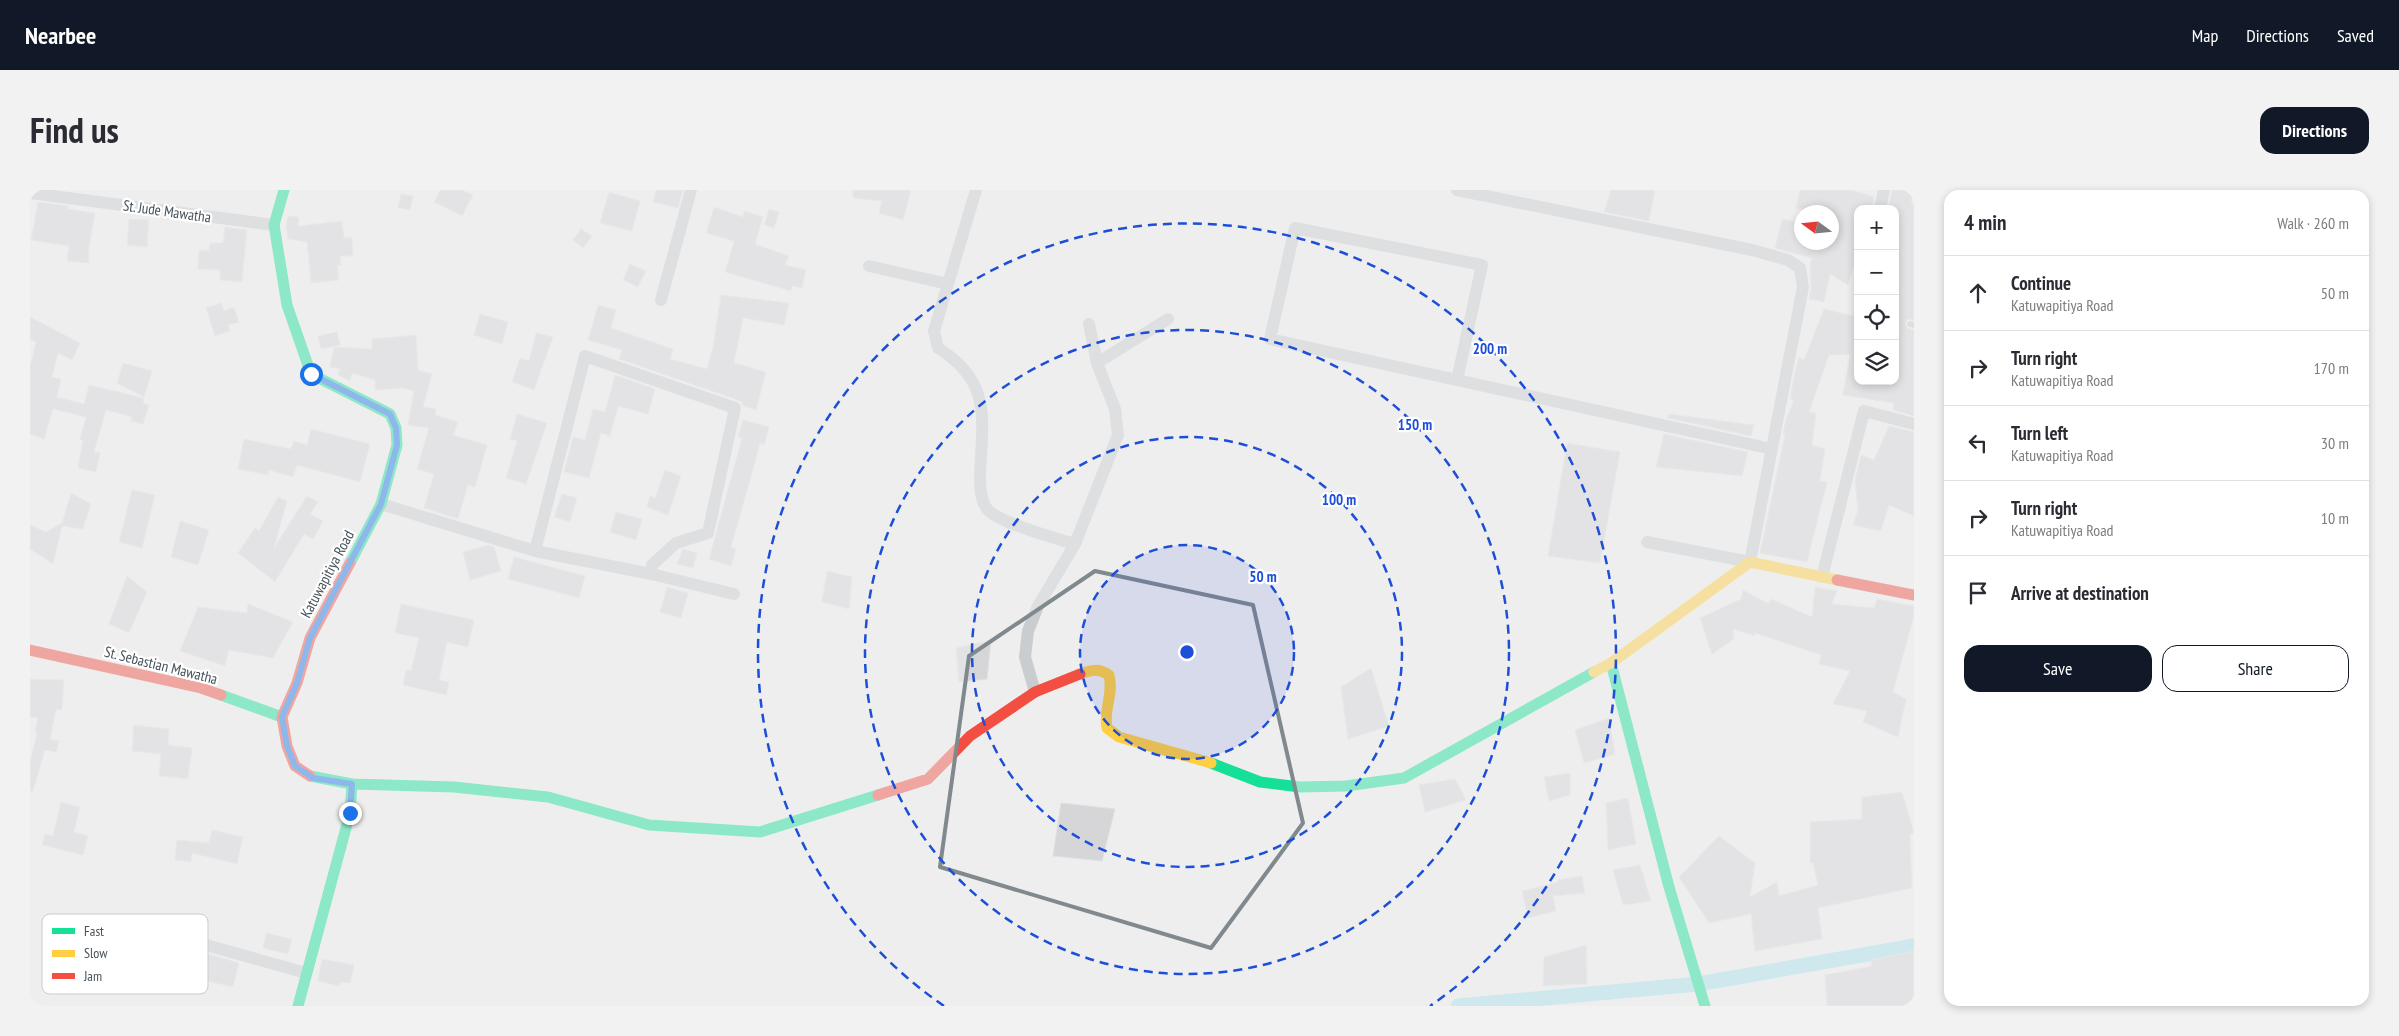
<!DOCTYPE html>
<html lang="en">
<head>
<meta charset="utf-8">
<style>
  :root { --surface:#fff; --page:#f2f2f3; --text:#2b2b33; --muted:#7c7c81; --line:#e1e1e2; --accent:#111827 }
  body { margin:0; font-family:"PT Sans Narrow",sans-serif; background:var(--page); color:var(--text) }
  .controls { position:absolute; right:15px; top:15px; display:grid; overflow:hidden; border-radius:10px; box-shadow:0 2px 8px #0003 }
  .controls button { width:45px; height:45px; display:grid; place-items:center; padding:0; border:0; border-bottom:1px solid var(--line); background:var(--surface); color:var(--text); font:25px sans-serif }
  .compass { position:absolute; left:1764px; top:15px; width:45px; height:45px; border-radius:50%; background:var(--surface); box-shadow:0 2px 8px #0003; rotate:285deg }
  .stop { position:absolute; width:15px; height:15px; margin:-11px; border:4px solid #1a73e8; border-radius:50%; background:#fff }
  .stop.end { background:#1a73e8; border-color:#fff; box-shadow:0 1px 5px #0008 }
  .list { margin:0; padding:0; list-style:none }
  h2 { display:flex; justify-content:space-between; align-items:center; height:65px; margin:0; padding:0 20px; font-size:21px }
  h2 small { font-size:16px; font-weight:400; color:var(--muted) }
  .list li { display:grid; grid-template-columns:32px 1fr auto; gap:15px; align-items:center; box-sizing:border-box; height:75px; padding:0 20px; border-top:1px solid var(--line) }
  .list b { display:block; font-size:19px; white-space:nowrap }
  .list p { margin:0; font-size:16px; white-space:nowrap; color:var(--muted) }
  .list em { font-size:16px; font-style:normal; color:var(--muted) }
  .actions { display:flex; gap:10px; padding:15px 20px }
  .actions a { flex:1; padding:11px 0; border:1px solid var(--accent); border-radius:15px; text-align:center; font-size:18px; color:var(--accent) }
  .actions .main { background:var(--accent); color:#fff }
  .icon { flex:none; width:28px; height:28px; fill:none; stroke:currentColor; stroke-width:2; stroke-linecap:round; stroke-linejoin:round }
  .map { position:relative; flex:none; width:1884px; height:816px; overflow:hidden; border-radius:15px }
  header { display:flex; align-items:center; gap:30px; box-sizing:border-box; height:70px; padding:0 25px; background:var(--accent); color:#fff }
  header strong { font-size:24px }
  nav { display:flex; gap:28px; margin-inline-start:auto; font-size:18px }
  .intro { display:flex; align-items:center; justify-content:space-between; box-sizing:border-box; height:120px; padding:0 30px }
  h1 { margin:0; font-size:35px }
  .button { padding:12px 22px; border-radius:15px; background:var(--accent); color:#fff; font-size:18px; font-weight:700 }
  main { display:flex; gap:30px; padding:0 30px }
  aside { flex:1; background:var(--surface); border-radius:15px; box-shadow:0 2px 8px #0003 }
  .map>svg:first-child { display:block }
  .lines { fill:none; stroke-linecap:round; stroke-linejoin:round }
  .canal { stroke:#a6e1ee; stroke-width:15 }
  .building { fill:#d6d6d9; stroke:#e0e0e1 }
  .lane { stroke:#cacdcf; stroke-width:6 }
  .street { stroke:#cacdcf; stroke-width:12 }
  .fast { stroke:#16e098; stroke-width:11 }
  .slow { stroke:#ffcf43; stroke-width:11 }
  .jam { stroke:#f24e42; stroke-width:11 }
  .route { stroke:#1a73e8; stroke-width:6 }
  .marked { fill:none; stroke:#80898e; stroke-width:4; stroke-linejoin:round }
  .ring { fill:none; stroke:#1d4ed8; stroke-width:2.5; stroke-dasharray:9 6 }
  .labels { text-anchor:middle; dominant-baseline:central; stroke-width:4.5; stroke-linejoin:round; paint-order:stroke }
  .street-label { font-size:15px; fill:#45525b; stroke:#fff }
  .key { fill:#fff; stroke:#c7cbce; stroke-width:1 }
  .key-label { font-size:14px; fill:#45525b }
  .centre { fill:#1d4ed8; stroke:#fff; stroke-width:2.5 }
  .ring-label { font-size:15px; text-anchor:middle; font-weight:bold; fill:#1d4ed8; stroke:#fff; stroke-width:4.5; stroke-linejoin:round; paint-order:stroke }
</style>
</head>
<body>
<header>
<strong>Nearbee</strong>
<nav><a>Map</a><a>Directions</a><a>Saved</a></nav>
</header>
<div class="intro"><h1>Find us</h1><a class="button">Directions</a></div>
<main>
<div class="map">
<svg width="1884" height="816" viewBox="0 0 1884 816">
  <rect width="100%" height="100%" fill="#efeeee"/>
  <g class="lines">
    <path class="canal" d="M 1428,816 L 1668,794 L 1884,756"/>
  </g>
  <path class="building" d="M 410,0 L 432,0 L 443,5 L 432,26 L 404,12 Z
    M 626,0 L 653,0 L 648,18 L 623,12 Z
    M 823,0 L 881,0 L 873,30 L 849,23 L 852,11 L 823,8 Z
    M 1581,0 L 1625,0 L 1619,31 L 1574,22 Z
    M 1770,0 L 1822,0 L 1844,7 L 1842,19 L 1828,19 L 1828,63 L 1818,95 L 1800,84 L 1794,112 L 1779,109 L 1781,98 L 1780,76 L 1782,68 L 1745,58 L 1752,29 L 1772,33 L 1772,52 L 1802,54 L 1802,22 L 1784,22 L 1766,18 Z
    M 1862,0 L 1884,0 L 1881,14 L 1884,14 L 1884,130 L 1878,129 L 1875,133 L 1877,138 L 1884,140 L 1884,226 L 1863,220 L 1864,213 L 1813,205 L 1820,164 L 1799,165 L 1779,222 L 1786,223 L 1782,255 L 1795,259 L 1790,291 L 1797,292 L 1777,372 L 1730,363 L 1755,244 L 1753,243 L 1756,230 L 1764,210 L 1760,209 L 1765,181 L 1769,167 L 1774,170 L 1794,119 L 1828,127 L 1828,191 L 1865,191 L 1865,19 L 1858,19 Z
    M 579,2 L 610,11 L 602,41 L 570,33 Z
    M 371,4 L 383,6 L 380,20 L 368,18 Z
    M 8,12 L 39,16 L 38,19 L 65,23 L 59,57 L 59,73 L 37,71 L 39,56 L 1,50 Z
    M 684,17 L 713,27 L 714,21 L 733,27 L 725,54 L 759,66 L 755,75 L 776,80 L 772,98 L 762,96 L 761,101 L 695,82 L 704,51 L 676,43 Z
    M 739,19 L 749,22 L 744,38 L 734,35 Z
    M 258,26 L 269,27 L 268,36 L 312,31 L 314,48 L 322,47 L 323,66 L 310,66 L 311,75 L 307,75 L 309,90 L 281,93 L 277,52 L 258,49 L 256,36 Z
    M 99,29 L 119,30 L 117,57 L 97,55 Z
    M 195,37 L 217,40 L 212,92 L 190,90 L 190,80 L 168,79 L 169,60 L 179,61 L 180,53 L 193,53 Z
    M 551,39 L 562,46 L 553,58 L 543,50 Z
    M 600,74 L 616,81 L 608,97 L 593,90 Z
    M 691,105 L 759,113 L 754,135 L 713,128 L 704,173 L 736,182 L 726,220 L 713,216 L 712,212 L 708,210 L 589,169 L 592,160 L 558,150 L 568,115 L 586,120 L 581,138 L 643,159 L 640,169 L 677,179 L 683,157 Z
    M 191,113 L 194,121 L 204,117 L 209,132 L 198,135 L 200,141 L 185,146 L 176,118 Z
    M 450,124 L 478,132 L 472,154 L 444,145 Z
    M 0,127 L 50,153 L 42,170 L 28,163 L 22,187 L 31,189 L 27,207 L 54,214 L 59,195 L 114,208 L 113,213 L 119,215 L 113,234 L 101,231 L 102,227 L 76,220 L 64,262 L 70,263 L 66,282 L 48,278 L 53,250 L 50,249 L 56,227 L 23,219 L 14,249 L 0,244 L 0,176 L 6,152 L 0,149 Z
    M 307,142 L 310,155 L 291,159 L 288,146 Z
    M 506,143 L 523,147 L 504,200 L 482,192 L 490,168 L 499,171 Z
    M 386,145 L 388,180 L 402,184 L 393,217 L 406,219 L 405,225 L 428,232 L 423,245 L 457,255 L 445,297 L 438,295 L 428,329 L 394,318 L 404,284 L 387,279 L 399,238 L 378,235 L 384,201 L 372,198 L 345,200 L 345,190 L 322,183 L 320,191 L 308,185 L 310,179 L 300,177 L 304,157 L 342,159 L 342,149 Z
    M 93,173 L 122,181 L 114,207 L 87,193 Z
    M 585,185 L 625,199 L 618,224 L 588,216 L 580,246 L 571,243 L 559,288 L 534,282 L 543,247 L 555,250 L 563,219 L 575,222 Z
    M 487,224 L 517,233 L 496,294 L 476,288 L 487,251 L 480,249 Z
    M 1639,224 L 1724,235 L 1721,246 L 1638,228 Z
    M 713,230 L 739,237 L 734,255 L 730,253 L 720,290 L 701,357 L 706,359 L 701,376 L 679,369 L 712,248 L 708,247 Z
    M 1859,236 L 1884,242 L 1884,326 L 1859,315 L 1851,341 L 1823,335 L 1828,320 L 1825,291 L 1831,265 L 1844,270 Z
    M 281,239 L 340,254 L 330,292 L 267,275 L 263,287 L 239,280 L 238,285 L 208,279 L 214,249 L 261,259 L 264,251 L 277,255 Z
    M 1634,244 L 1718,262 L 1712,286 L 1626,277 Z
    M 1537,253 L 1590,262 L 1570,373 L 1518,366 Z
    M 635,280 L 651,286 L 638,325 L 617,317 L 620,306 L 625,308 Z
    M 102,300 L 125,305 L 112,358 L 89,352 Z
    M 41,303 L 61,314 L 53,339 L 32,336 L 23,374 L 0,359 L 0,335 L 16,342 L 32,333 Z
    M 532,304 L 547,308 L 540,332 L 524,327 Z
    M 277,306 L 288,312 L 280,324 L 293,331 L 283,349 L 274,344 L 245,392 L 208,363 L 225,338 L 229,341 L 248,307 L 257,311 L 244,358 Z
    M 586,322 L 612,329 L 606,350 L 580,342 Z
    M 150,331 L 179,340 L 168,375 L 141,367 Z
    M 458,355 L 464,357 L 471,381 L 440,390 L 433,362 Z
    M 653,359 L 667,363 L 663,378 L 647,374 Z
    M 484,367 L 555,386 L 549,408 L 478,389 Z
    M 797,381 L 822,387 L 819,419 L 792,412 Z
    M 97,386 L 117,402 L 99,443 L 79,434 Z
    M 637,397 L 658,403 L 651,428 L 630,422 Z
    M 1785,397 L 1807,401 L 1802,414 L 1844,418 L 1847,409 L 1884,416 L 1884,426 L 1863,502 L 1876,509 L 1868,547 L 1833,532 L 1837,521 L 1803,514 L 1820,481 L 1789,474 L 1791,465 L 1725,443 L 1725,446 L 1703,439 L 1704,449 L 1682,464 L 1670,428 L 1711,409 L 1713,400 L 1739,414 L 1741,409 L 1782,427 Z
    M 218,414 L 263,432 L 243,468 L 199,460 L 195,476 L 150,461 L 168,417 L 217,423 Z
    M 371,414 L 444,430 L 438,457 L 417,452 L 409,490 L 419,492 L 416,505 L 373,495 L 376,480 L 381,481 L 389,448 L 365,443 Z
    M 961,450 L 957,489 L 929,492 L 926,458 Z
    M 1341,478 L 1359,536 L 1318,549 L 1311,497 Z
    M 0,489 L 34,490 L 32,520 L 26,519 L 20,549 L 29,551 L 26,562 L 15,560 L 3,601 L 0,601 L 0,572 L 7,543 L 5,542 L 8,528 L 0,527 Z
    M 1579,528 L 1585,564 L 1554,573 L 1545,540 Z
    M 104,535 L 139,539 L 138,555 L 162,558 L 158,589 L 129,586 L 131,564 L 102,561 Z
    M 1540,583 L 1540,605 L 1519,611 L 1514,587 Z
    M 1425,589 L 1436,610 L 1395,622 L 1389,595 Z
    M 1872,602 L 1884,643 L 1880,644 L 1882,698 L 1788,718 L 1792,749 L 1725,761 L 1721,724 L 1679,733 L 1649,687 L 1689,646 L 1725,673 L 1720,707 L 1747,692 L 1749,706 L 1788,695 L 1783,673 L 1780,673 L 1780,632 L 1832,629 L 1832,607 Z
    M 1598,608 L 1606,654 L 1578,660 L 1576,613 Z
    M 31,612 L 50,617 L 44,642 L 58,646 L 53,665 L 12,655 L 15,644 L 23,646 Z
    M 1031,613 L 1085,619 L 1072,671 L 1023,666 Z
    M 182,640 L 213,647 L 207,674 L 162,663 L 161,672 L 145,670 L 147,650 L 179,653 Z
    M 1610,675 L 1621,711 L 1593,715 L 1583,680 Z
    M 1552,686 L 1555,703 L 1523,706 L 1526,721 L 1498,728 L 1492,701 L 1528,692 L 1528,690 Z
    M 236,743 L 262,749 L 258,764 L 233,758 Z
    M 1556,755 L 1557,794 L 1513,796 L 1514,767 Z
    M 1884,761 L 1884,816 L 1797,816 L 1795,785 L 1842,776 L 1841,770 Z
    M 175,763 L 209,773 L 203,797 L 169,789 Z
    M 292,769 L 324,775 L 320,793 L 310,792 L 309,796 L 288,791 Z"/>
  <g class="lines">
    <path class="lane" d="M 1880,134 L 1884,135"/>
    <path class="street" d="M 946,0 L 904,141 L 908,158 C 963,192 952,230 950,286 C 950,295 950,310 957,319 C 969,333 1025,348 1045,354
      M 1427,0 L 1722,60 L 1758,70 L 1770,78 L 1773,97 L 1720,372 L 1617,352
      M 0,3 L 244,35
      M 1850,19 L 1854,0
      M 839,76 L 918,94
      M 631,110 L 661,0
      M 1067,173 L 1138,129
      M 1427,190 L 1452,75 L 1265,38 L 1240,149 L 1742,259
      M 351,314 L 505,361 L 621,384
      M 505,361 L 555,166 L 705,218 L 678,343 L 646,353 L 622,375 L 621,384 L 704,404
      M 1792,387 L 1834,221 L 1884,234
      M 1005,502 L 995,467 L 998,441 L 1008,416 L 1045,354 L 1088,245 L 1085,219 L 1067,173 L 1059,134
      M 38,759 L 133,757 L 155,749 L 276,783"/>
    <path class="fast" d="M 254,0 L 244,35 L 257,115 L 281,184 L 360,224 L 366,238 L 367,255 L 351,314 L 320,373
      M 1581,473 L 1639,697 L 1675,816
      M 191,505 L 252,527
      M 1181,573 L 1230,592 L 1270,597 L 1316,596 L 1374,588 L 1564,482
      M 280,586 L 322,594 L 424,597 L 518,607 L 619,635 L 730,642 L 848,605
      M 268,816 L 320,623 L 322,594"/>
    <path class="slow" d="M 1564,482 L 1581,473 L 1720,372 L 1807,390
      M 1050,484 C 1061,480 1069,478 1079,485 C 1084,505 1073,519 1077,538 L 1089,547 L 1181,573"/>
    <path class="jam" d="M 1807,390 L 1884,405
      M 0,460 L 171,498 L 191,505
      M 280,586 L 265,576 L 257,556 L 252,527 L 267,493 L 280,448 L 320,373
      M 848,605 L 898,589 L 940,546 L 1005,502 L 1050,484"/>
  </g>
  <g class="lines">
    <path class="route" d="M 281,184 L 360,224 L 366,238 L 367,255 L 351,314 L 280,448 L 267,493 L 252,527 L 257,556 L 265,576 L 283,588 L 322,594 L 320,623"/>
  </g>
  <path d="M0 0H1884V816H0ZM 1065,381 L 1223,415 L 1273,633 L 1181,758 L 910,677 L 939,466 Z" fill="#efeeee" fill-opacity=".55" fill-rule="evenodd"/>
  <path class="marked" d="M 1065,381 L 1223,415 L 1273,633 L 1181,758 L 910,677 L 939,466 Z"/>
  <circle cx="1157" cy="462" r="107" fill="#1d4ed8" fill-opacity=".12"/>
  <g class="ring">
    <circle cx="1157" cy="462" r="107"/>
    <circle cx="1157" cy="462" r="215"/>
    <circle cx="1157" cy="462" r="322"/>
    <path d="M914 816A429 429 0 1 1 1400 816"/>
  </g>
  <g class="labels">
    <g class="street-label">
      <text transform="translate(137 21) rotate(8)">St. Jude Mawatha</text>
      <text transform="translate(297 384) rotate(-62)">Katuwapitiya Road</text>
      <text transform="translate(131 475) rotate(14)">St. Sebastian Mawatha</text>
    </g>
  </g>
  <rect x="12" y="724" width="166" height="80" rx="8" class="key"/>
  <rect x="22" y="738" width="23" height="6" fill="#16e098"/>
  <rect x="22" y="760" width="23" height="7" fill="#ffcf43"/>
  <rect x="22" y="783" width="23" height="6" fill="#f24e42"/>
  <g class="key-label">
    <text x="54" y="746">Fast</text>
    <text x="54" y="768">Slow</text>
    <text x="54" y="791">Jam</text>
  </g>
  <circle cx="1157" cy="462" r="8" class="centre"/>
  <g class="ring-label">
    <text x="1460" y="164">200 m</text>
    <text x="1385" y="240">150 m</text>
    <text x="1309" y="315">100 m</text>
    <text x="1233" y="392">50 m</text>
  </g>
</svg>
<div class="controls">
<button>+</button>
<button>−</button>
<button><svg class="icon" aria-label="locate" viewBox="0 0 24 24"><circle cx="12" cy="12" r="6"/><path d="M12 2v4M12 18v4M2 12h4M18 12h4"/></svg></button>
<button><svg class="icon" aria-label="layers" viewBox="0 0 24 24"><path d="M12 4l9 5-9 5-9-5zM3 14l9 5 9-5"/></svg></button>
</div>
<svg class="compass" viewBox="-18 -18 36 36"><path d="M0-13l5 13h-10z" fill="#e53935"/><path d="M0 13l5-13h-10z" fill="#7c7c81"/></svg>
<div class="stop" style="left:281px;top:184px"></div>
<div class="stop end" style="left:320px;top:623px"></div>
</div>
<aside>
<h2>4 min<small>Walk · 260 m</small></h2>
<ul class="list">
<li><svg class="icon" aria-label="ahead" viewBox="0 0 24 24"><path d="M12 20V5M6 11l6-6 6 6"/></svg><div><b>Continue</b><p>Katuwapitiya Road</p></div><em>50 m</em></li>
<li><svg class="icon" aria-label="right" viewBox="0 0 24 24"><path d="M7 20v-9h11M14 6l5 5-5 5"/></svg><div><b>Turn right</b><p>Katuwapitiya Road</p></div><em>170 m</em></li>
<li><svg class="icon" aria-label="left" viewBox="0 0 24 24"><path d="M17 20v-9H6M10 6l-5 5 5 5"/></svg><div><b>Turn left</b><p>Katuwapitiya Road</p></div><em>30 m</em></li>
<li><svg class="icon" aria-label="right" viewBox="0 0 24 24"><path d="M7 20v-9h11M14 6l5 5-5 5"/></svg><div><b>Turn right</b><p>Katuwapitiya Road</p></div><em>10 m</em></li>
<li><svg class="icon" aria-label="arrive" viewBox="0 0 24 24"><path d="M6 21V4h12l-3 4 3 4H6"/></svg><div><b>Arrive at destination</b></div></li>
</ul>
<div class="actions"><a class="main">Save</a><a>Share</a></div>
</aside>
</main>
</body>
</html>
